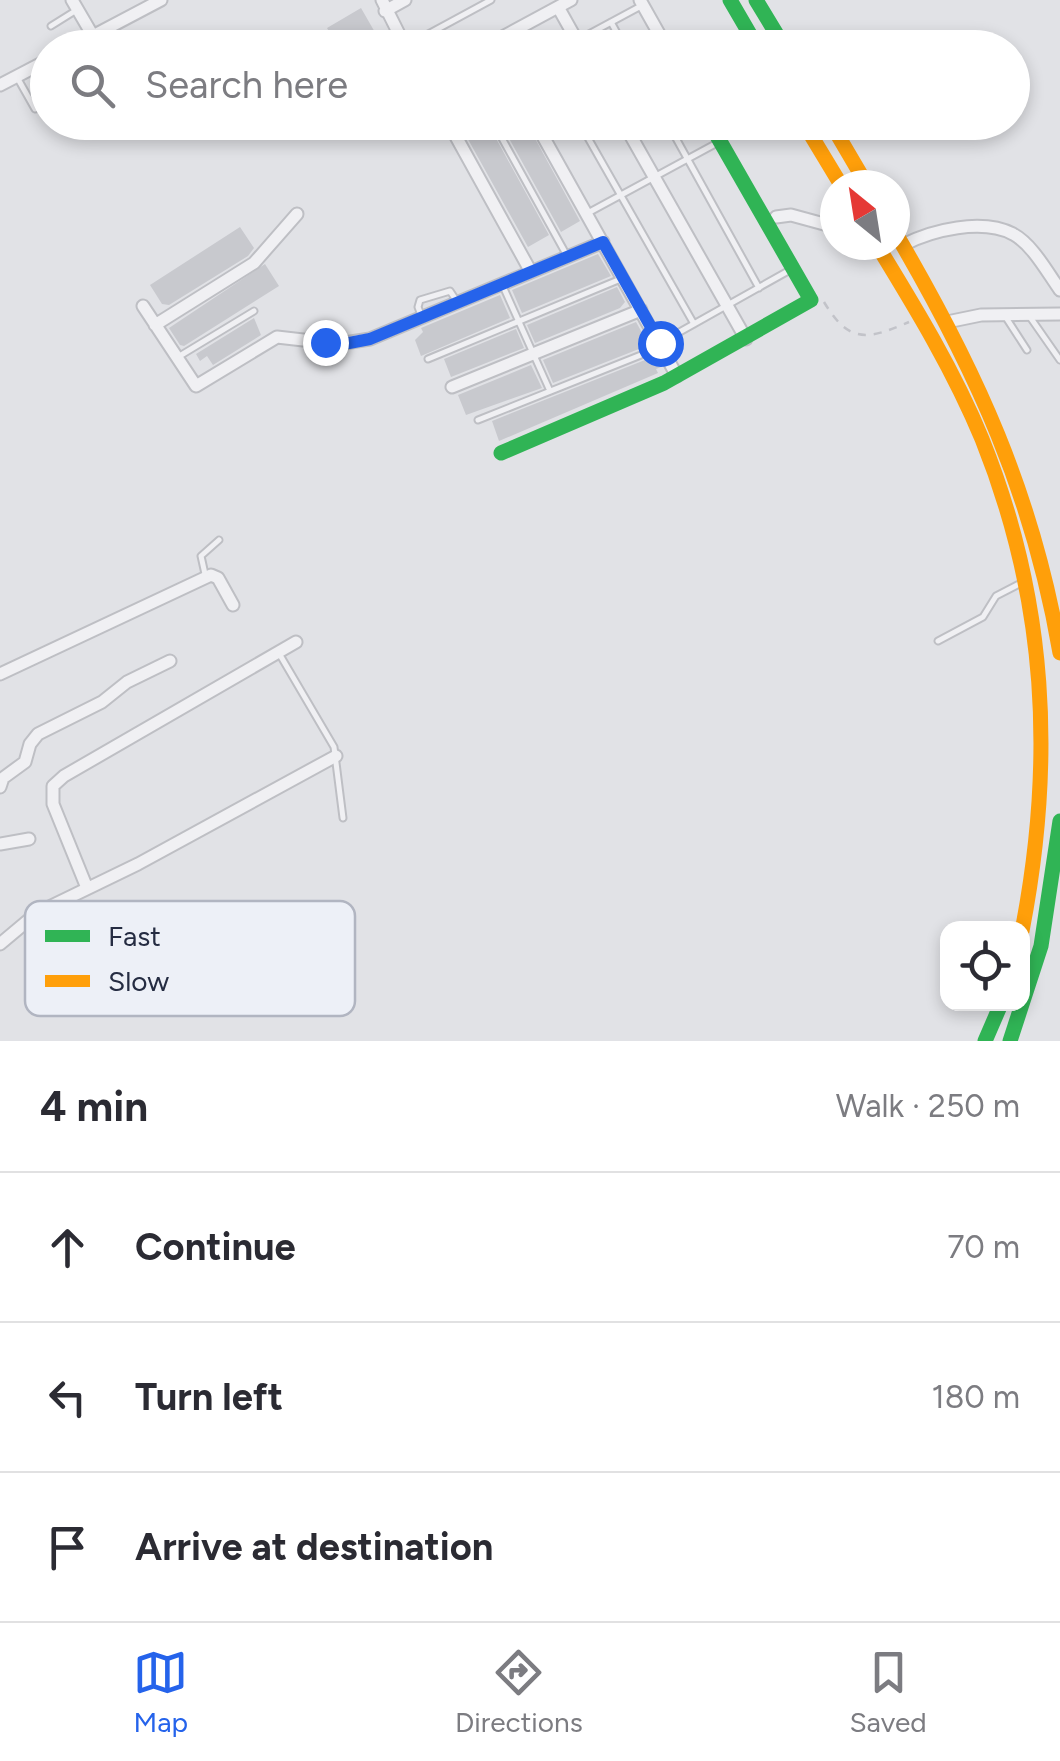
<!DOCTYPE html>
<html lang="en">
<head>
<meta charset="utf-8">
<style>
  :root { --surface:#fff; --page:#f2f2f3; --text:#2b2b33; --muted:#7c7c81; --line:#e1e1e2; --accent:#2563eb }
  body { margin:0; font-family:Figtree,sans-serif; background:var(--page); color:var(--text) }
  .controls { position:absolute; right:30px; bottom:30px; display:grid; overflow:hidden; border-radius:20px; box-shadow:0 5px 15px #0003 }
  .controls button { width:90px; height:90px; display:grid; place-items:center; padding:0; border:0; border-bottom:2px solid var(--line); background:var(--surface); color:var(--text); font:50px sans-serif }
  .compass { position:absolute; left:820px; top:170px; width:90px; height:90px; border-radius:50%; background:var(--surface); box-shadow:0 5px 15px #0003; rotate:330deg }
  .stop { position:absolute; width:30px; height:30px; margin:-22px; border:8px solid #2563eb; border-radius:50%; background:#fff }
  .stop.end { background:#2563eb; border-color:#fff; box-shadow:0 2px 10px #0008 }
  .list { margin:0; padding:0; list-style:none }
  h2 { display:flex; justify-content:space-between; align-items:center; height:130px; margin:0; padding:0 40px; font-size:42px }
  h2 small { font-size:32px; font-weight:400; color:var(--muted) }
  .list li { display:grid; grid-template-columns:65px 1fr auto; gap:30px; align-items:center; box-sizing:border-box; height:150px; padding:0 40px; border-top:2px solid var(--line) }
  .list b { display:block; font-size:38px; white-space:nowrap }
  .list em { font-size:32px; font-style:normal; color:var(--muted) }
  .icon { flex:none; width:55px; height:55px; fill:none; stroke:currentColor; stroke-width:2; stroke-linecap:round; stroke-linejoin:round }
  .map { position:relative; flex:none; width:1060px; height:1041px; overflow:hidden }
  .search { position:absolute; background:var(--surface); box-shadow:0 5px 15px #0003; left:30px; right:30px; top:30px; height:110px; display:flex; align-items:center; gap:25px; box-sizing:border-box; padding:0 35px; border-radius:55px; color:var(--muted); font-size:38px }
  .sheet { height:580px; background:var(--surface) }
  nav { display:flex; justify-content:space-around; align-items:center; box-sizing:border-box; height:140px; border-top:2px solid var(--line); background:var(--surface); font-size:28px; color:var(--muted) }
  nav a { display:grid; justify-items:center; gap:5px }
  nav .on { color:var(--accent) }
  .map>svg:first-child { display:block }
  .building { fill:#c8c9ce }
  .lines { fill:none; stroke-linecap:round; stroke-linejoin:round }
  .lane-casing { stroke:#bebfc4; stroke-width:9 }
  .street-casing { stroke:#bebfc4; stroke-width:15 }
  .path { stroke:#c2c3c9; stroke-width:2.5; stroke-dasharray:8 8; stroke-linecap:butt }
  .lane { stroke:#f0f0f3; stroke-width:5 }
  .street { stroke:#f0f0f3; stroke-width:11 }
  .fast { stroke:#30b455; stroke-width:15 }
  .slow { stroke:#ff9f0a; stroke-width:15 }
  .route { stroke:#2563eb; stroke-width:12 }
  .key { fill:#edf0f7; stroke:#b1b5c1; stroke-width:2.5 }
  .key-label { font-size:28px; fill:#252c42 }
</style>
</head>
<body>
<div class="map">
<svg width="1060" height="1041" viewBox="0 0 1060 1041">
  <rect width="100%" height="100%" fill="#e1e2e6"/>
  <path class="building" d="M 361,8 L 384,48 L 338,48 L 327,28 Z
    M 482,122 L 487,122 L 549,235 L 528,247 L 464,132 Z
    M 500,122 L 526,122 L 580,221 L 561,232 Z
    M 240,227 L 254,248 L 248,256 L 169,305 L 162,304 L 150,285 Z
    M 598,254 L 611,276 L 522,313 L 512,290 Z
    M 265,264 L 279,286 L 184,346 L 180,345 L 169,328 Z
    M 617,287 L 625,302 L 620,308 L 535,343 L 527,325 Z
    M 500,295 L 510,318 L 421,356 L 415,340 L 423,332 L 421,328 Z
    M 254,318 L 261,335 L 213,365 L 207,356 L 200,361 L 196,354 Z
    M 636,322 L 649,345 L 553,383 L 543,360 Z
    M 516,329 L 524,348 L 451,377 L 444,359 Z
    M 655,356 L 661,367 L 656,369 L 658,373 L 499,441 L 492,421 Z
    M 531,365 L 542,388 L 466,415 L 458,395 Z"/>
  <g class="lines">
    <defs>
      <path id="lane" d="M 611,22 L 625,48
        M 51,26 L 75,11
        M 408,45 L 491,0
        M 563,48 L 641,6
        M 18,79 L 35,109
        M 493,122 L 566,254
        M 579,122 L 694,324
        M 667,122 L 759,288
        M 586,214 L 717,143
        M 502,284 L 550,391
        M 421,315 L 418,307 L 420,300 L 450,291 L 456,300
        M 1005,316 L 1027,350
        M 1030,317 L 1060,360
        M 660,343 L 790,270
        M 178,357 L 254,311
        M 428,359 L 623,278
        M 478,420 L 661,347
        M 205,574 L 201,556 L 219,540
        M 938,641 L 983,617 L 996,596 L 1023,582
        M 280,655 L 334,747 L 343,818"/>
      <path id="street" d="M 72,0 L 93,36
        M 382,0 L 406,48
        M 640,0 L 667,48
        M 558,7 L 581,48
        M 385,11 L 405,0
        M 70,48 L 161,0
        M 482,48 L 571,0
        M 0,85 L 48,60
        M 448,122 L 531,272
        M 535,122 L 677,376
        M 623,122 L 746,339
        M 776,217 L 791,215 L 835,227
        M 903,245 C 932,230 982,218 1013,234 C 1033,245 1047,272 1060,290
        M 143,306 L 196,386 L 277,337 L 338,344 L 370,339 L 603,242
        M 947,322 L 981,315 L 1060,314
        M 155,325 L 254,263 L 297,214
        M 452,387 L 641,310
        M 0,674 L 211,575 L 218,578 L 233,605
        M 0,787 L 3,778 L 25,762 L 30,744 L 38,734 L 102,702 L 127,682 L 170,661
        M 0,844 L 29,839
        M 87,888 L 53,804 L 53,786 L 64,776 L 296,642
        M 0,944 L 37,913 L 138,864 L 336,756"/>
    </defs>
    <use href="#lane" class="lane-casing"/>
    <use href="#street" class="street-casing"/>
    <path class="path" d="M 824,302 C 849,344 867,340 909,322"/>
    <use href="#lane" class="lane"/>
    <use href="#street" class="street"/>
    <path class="fast" d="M 730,0 L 758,48
      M 756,0 L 785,48
      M 501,453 L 664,383 L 811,300 L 709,122
      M 985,1041 L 1001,1004
      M 1010,1041 L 1041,946 L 1060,821"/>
    <path class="slow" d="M 803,122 L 841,185
      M 830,122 L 867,185
      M 895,232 C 976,370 1033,494 1060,653
      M 877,245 C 915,307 954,371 982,439 C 1047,601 1055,761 1022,931"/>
  </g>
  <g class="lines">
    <path class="route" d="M 325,342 L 349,343 L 370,339 L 603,242 L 660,343"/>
  </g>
  <rect x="25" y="901" width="330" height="115" rx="15" class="key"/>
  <rect x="45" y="930" width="45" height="12" fill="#30b455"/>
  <rect x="45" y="975" width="45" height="12" fill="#ff9f0a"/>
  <g class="key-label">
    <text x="108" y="946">Fast</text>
    <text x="108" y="991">Slow</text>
  </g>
</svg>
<div class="controls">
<button><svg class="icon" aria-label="locate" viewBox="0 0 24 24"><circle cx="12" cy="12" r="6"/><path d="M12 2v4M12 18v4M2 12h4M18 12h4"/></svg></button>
</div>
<svg class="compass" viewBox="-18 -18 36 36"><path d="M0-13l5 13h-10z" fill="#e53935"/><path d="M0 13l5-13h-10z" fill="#7c7c81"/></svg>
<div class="stop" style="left:660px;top:343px"></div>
<div class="stop end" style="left:325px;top:342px"></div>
<div class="search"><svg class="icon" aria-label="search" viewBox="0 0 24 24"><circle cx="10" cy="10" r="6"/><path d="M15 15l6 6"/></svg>Search here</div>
</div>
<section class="sheet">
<h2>4 min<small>Walk · 250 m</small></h2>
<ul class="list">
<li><svg class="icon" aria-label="ahead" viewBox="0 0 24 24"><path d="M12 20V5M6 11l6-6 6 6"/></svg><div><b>Continue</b></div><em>70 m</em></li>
<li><svg class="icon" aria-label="left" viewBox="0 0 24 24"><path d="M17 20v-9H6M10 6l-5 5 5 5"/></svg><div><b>Turn left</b></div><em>180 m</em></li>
<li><svg class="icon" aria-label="arrive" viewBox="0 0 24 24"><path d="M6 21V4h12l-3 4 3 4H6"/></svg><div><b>Arrive at destination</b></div></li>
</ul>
</section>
<nav>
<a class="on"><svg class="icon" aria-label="map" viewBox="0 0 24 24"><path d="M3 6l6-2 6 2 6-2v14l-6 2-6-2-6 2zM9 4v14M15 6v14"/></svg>Map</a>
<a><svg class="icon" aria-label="directions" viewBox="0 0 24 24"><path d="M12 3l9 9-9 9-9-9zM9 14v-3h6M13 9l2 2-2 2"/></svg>Directions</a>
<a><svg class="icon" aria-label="saved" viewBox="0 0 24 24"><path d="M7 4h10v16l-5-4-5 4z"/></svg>Saved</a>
</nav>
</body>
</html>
